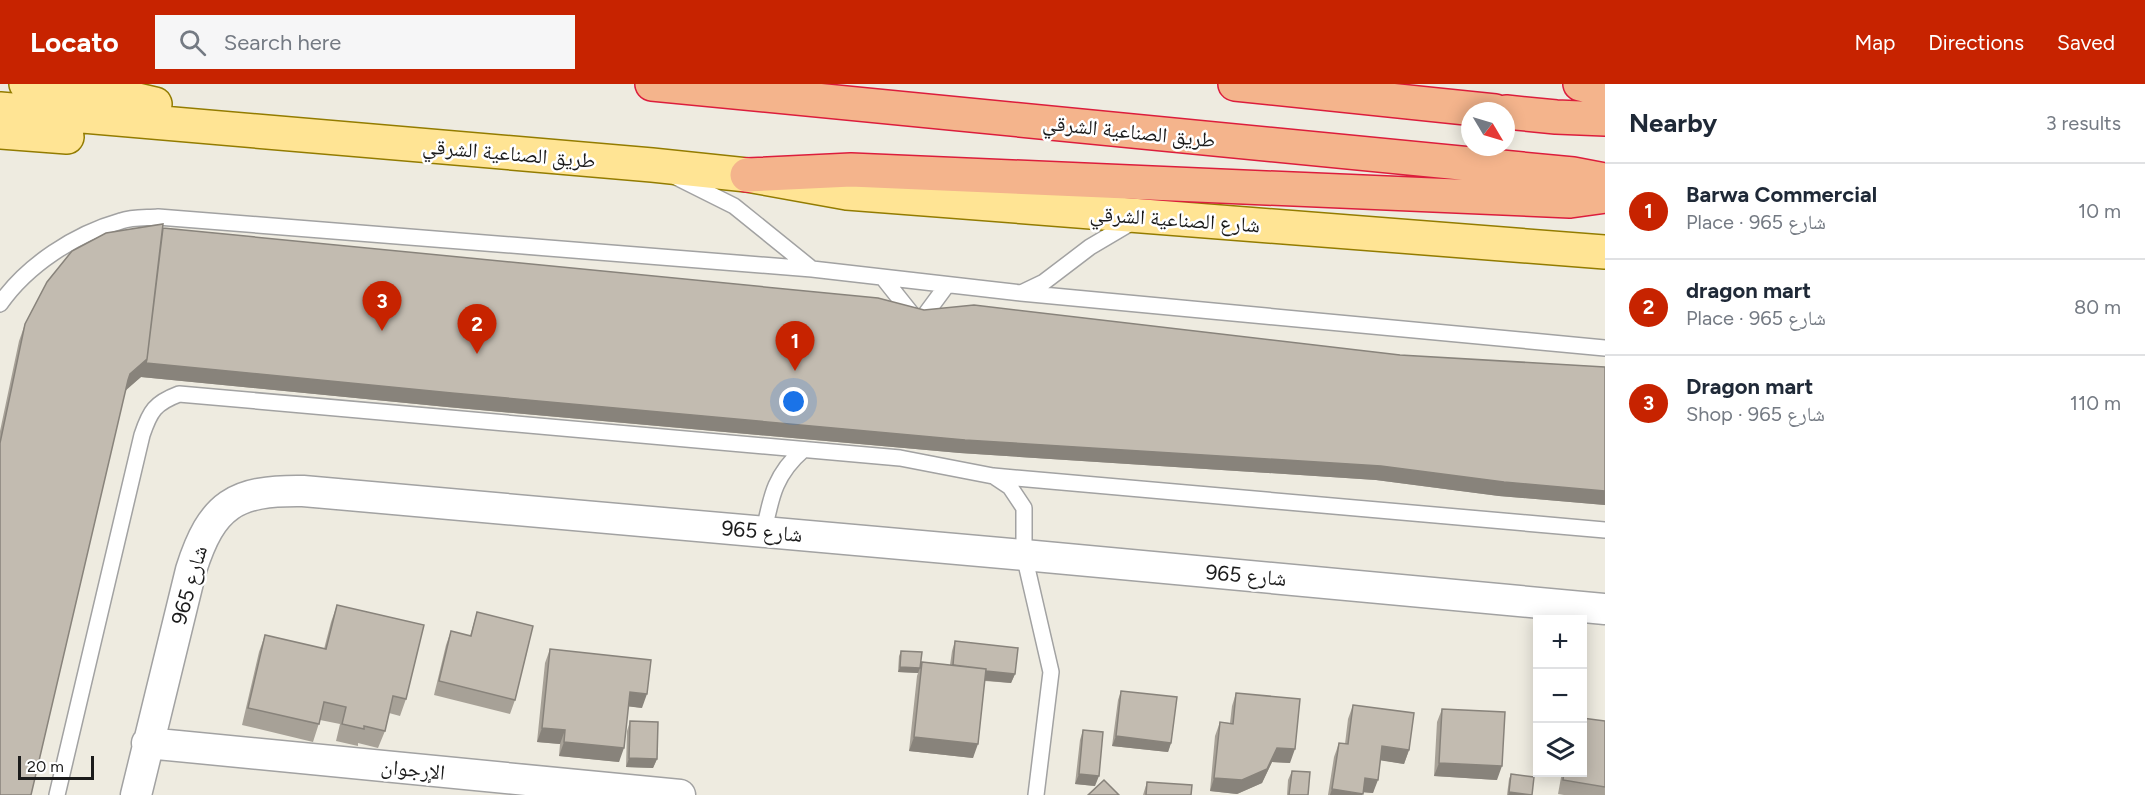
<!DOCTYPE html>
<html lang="en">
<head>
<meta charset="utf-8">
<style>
  :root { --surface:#fff; --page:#f6f6f7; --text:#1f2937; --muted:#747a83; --line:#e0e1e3; --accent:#c72300 }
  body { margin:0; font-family:Figtree,"Noto Naskh Arabic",sans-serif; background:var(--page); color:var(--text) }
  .controls { position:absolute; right:18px; bottom:18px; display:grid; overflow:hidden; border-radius:0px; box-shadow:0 3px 15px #0003 }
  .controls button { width:54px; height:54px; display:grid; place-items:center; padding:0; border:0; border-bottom:2px solid var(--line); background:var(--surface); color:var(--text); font:30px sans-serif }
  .compass { position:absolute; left:1461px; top:18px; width:54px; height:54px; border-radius:50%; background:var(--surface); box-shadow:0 3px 15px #0003; rotate:128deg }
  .scale { position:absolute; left:18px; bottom:15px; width:76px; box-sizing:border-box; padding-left:6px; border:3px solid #1b1b1b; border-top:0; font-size:16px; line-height:21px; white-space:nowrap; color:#1b1b1b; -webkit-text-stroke:4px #fff; paint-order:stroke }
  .you { position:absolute; left:794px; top:318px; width:21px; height:21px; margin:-15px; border:4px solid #fff; border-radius:50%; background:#1a73e8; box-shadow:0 0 0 9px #1a73e833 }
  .badge { display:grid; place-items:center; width:39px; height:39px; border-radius:50%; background:var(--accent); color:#fff; font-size:20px; font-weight:700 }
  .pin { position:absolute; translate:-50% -50px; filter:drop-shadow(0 2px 3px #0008) }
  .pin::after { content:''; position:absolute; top:32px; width:21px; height:18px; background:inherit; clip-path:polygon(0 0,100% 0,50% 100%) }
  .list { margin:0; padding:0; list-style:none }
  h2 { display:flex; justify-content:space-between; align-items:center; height:78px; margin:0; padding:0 24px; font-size:26px }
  h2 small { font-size:20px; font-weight:400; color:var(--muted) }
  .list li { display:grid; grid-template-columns:39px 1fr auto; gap:18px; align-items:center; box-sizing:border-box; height:96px; padding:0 24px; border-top:2px solid var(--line) }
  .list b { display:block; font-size:22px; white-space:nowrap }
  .list p { margin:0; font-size:20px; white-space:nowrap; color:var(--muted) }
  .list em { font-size:20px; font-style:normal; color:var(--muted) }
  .icon { flex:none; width:33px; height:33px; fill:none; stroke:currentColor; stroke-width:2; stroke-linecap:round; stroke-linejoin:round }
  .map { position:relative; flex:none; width:1605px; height:711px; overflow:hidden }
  header { display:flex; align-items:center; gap:36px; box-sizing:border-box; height:84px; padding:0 30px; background:var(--accent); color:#fff }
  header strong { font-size:28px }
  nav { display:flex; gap:33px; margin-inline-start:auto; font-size:21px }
  .search { width:420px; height:54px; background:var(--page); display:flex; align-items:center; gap:15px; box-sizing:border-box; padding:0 21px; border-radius:0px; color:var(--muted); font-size:22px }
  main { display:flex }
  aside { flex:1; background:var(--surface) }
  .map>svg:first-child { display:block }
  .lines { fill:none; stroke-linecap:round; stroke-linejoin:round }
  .service-casing { stroke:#a2a2a2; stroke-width:18 }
  .minor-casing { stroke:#a2a2a2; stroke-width:33 }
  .primary-casing { stroke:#937c00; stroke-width:36 }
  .trunk-casing { stroke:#dc1d3c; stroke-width:36 }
  .service { stroke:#fff; stroke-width:15 }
  .minor { stroke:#fff; stroke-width:30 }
  .primary { stroke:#ffe494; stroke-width:33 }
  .trunk { stroke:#f4b48c; stroke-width:33 }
  .wall { fill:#a7a197 }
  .shaded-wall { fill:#88837b }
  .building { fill:#c2bbb0; stroke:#88837b; stroke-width:1.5 }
  .labels { text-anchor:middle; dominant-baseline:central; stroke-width:5; stroke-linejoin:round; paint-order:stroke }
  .street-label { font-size:21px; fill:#1b1b1b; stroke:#fff }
</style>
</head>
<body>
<header>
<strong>Locato</strong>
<div class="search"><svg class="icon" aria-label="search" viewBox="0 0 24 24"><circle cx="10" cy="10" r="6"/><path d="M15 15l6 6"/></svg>Search here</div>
<nav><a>Map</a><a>Directions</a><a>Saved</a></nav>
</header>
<main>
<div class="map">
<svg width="1605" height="711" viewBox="0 0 1605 711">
  <rect width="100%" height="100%" fill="#eeebe0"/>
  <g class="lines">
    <defs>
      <path id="service" d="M 676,93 L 734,122 L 812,185
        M 884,195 L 919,239 L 947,201
        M 1021,209 L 1044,198 L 1090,163 L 1134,137
        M 0,220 C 27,181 75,150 121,137 C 132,133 146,134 158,133 L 812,185 L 1021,209 L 1605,264
        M 995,393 L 1010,403 L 1024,424 L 1024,471 L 1051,588 L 1036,711
        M 764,447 C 771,413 775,390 803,366
        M 57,711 L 142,351 C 150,327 155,319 179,310 L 900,374 L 993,392 L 1605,446"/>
      <path id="minor" d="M 147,659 L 680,711
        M 136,711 L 191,486 C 212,420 235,406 303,407 L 1024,471 L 1605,525"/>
      <path id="primary" d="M 26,0 L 120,12 L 155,20
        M 0,25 L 652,81 L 747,91 L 847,109 L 1605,168
        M 0,48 L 67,53"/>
      <path id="trunk" d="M 652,0 L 1573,90 L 1605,96
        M 1235,0 L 1495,27
        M 1580,0 L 1605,6
        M 1506,28 L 1556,33 L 1605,35
        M 747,91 L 851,86 L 1570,117 L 1605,112"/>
    </defs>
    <use href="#service" class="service-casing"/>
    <use href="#minor" class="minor-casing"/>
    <use href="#primary" class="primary-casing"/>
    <use href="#trunk" class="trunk-casing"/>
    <use href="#service" class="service"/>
    <use href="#minor" class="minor"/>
    <use href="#primary" class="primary"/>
    <use href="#trunk" class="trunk"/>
  </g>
  <path class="wall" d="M 163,144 L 924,226 L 1400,271 L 1605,283 L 1605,421 L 1499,412 L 1376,396 L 960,369 L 447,323 L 141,293 L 126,305 L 0,711 L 0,347 L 19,257 L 25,240 Z
    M 337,521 L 406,615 L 400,632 L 389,629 L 385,647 L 378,664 L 358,659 L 358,662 L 336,657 L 340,640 L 320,636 L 313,658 L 242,641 L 259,568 L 265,551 L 324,565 L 331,538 Z
    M 477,528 L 515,616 L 510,630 L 434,611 L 446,561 L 451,547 L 470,552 Z
    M 955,557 L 1015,590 L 1011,599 L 985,597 L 973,674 L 909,667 L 917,592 L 918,589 L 898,588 L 899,572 L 901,567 L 921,581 L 950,581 L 952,567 Z
    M 550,565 L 642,624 L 628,622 L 619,678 L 559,672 L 560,660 L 537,658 L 545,579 Z
    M 1121,607 L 1171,659 L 1168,668 L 1112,662 L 1118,616 Z
    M 1236,609 L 1290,679 L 1272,678 L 1262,699 L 1237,710 L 1210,707 L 1215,652 L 1220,638 L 1230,639 L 1232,622 Z
    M 1353,621 L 1409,666 L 1404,680 L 1381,676 L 1373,709 L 1363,708 L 1362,711 L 1328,711 L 1334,673 L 1339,659 L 1345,660 L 1348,635 Z
    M 1442,625 L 1497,696 L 1434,692 L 1437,638 Z
    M 630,637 L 657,675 L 653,684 L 626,683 L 627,647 Z
    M 1605,637 L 1605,711 L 1564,711 L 1558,710 L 1562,688 L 1582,688 Z
    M 1083,646 L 1095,702 L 1075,700 L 1080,656 Z
    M 1292,687 L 1308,711 L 1287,711 L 1288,696 Z
    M 1511,690 L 1532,711 L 1507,711 L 1509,695 Z
    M 1147,698 L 1191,711 L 1143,711 Z"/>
  <path class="shaded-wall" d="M 147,275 L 1381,382 L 1605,407 L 1605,421 L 1499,412 L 1376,396 L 960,369 L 447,323 L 141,293 L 124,308 L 130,290 Z
    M 900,583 L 920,584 L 918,589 L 898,588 Z
    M 953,583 L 1015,590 L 1011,599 L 949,593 Z
    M 630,608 L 647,610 L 642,624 L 625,622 Z
    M 542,644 L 565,646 L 560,660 L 537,658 Z
    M 1116,652 L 1171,659 L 1168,668 L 1112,662 Z
    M 914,653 L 978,660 L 973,674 L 909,667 Z
    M 564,658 L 624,664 L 619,678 L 559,672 Z
    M 1382,662 L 1409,666 L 1404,680 L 1378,676 Z
    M 1277,664 L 1295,665 L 1290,679 L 1272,678 L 1262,699 L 1237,710 L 1210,707 L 1214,694 Z
    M 629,674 L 657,675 L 653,684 L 626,683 Z
    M 1439,679 L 1502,682 L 1497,696 L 1434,692 Z
    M 1079,690 L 1099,692 L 1095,702 L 1075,700 Z
    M 1365,694 L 1378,696 L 1373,709 L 1360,708 Z
    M 1332,705 L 1363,710 L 1362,711 L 1330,711 Z
    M 1509,708 L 1532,711 L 1508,711 Z"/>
  <path class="building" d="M 163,140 L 147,275 L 130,290 L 128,296 L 31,711 L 0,711 L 0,359 L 25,240 L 47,198 L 72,167 L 106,149 Z
    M 163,144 L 878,214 L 924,226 L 974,221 L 1400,271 L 1605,283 L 1605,407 L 1504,398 L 1381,382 L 965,356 L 452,309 L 146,279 L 147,275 Z
    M 337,521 L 424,541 L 406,615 L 393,612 L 385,647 L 364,642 L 364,645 L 342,640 L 346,623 L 324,618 L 319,640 L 248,624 L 265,551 L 326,565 Z
    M 477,528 L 533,542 L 515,616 L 439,597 L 451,547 L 471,552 Z
    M 955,557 L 1018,564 L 1015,590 L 986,587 L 986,585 L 953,581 Z
    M 550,565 L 651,576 L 647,610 L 630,608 L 624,664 L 564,658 L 565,646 L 542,644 Z
    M 901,567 L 922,568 L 920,584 L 900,583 Z
    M 922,578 L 986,585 L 978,660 L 914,653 Z
    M 1121,607 L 1177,613 L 1171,659 L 1116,652 Z
    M 1236,609 L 1300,615 L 1295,665 L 1277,664 L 1267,685 L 1242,696 L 1214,694 L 1220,638 L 1233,640 Z
    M 1353,621 L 1414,629 L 1409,666 L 1382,662 L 1378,696 L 1365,694 L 1363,710 L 1332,705 L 1339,659 L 1348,660 Z
    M 1442,625 L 1505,628 L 1502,682 L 1439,679 Z
    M 1582,634 L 1605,637 L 1605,703 L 1563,696 L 1564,688 L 1582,688 Z
    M 630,637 L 658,638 L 657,675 L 629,674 Z
    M 1083,646 L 1103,648 L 1099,692 L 1079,690 Z
    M 1292,687 L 1310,688 L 1308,711 L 1289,711 Z
    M 1511,690 L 1534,693 L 1532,711 L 1509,708 Z
    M 1104,696 L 1119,711 L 1088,711 Z
    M 1147,698 L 1192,701 L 1191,711 L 1146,711 Z"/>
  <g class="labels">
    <g class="street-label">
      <text transform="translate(1129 47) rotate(6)">طريق الصناعية الشرقي</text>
      <text transform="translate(509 69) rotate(5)">طريق الصناعية الشرقي</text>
      <text transform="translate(1175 135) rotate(4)">شارع الصناعية الشرقي</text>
      <text transform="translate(762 447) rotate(5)">شارع 965</text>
      <text transform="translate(1246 491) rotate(5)">شارع 965</text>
      <text transform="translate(189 501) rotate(-74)">شارع 965</text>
      <text transform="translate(413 685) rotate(6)">الإرجوان</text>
    </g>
  </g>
</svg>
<div class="controls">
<button>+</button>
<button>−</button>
<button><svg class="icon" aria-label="layers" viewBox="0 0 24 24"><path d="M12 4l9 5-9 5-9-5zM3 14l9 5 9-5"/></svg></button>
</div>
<svg class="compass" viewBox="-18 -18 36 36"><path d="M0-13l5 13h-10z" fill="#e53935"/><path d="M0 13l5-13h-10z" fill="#747a83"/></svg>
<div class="scale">20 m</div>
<div class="you"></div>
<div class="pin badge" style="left:795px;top:287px">1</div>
<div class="pin badge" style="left:477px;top:270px">2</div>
<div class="pin badge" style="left:382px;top:247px">3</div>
</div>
<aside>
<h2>Nearby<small>3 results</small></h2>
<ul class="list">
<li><span class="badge">1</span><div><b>Barwa Commercial</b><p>Place · شارع 965</p></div><em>10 m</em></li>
<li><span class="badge">2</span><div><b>dragon mart</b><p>Place · شارع 965</p></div><em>80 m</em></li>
<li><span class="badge">3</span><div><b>Dragon mart</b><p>Shop · شارع 965</p></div><em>110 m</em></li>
</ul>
</aside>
</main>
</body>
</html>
